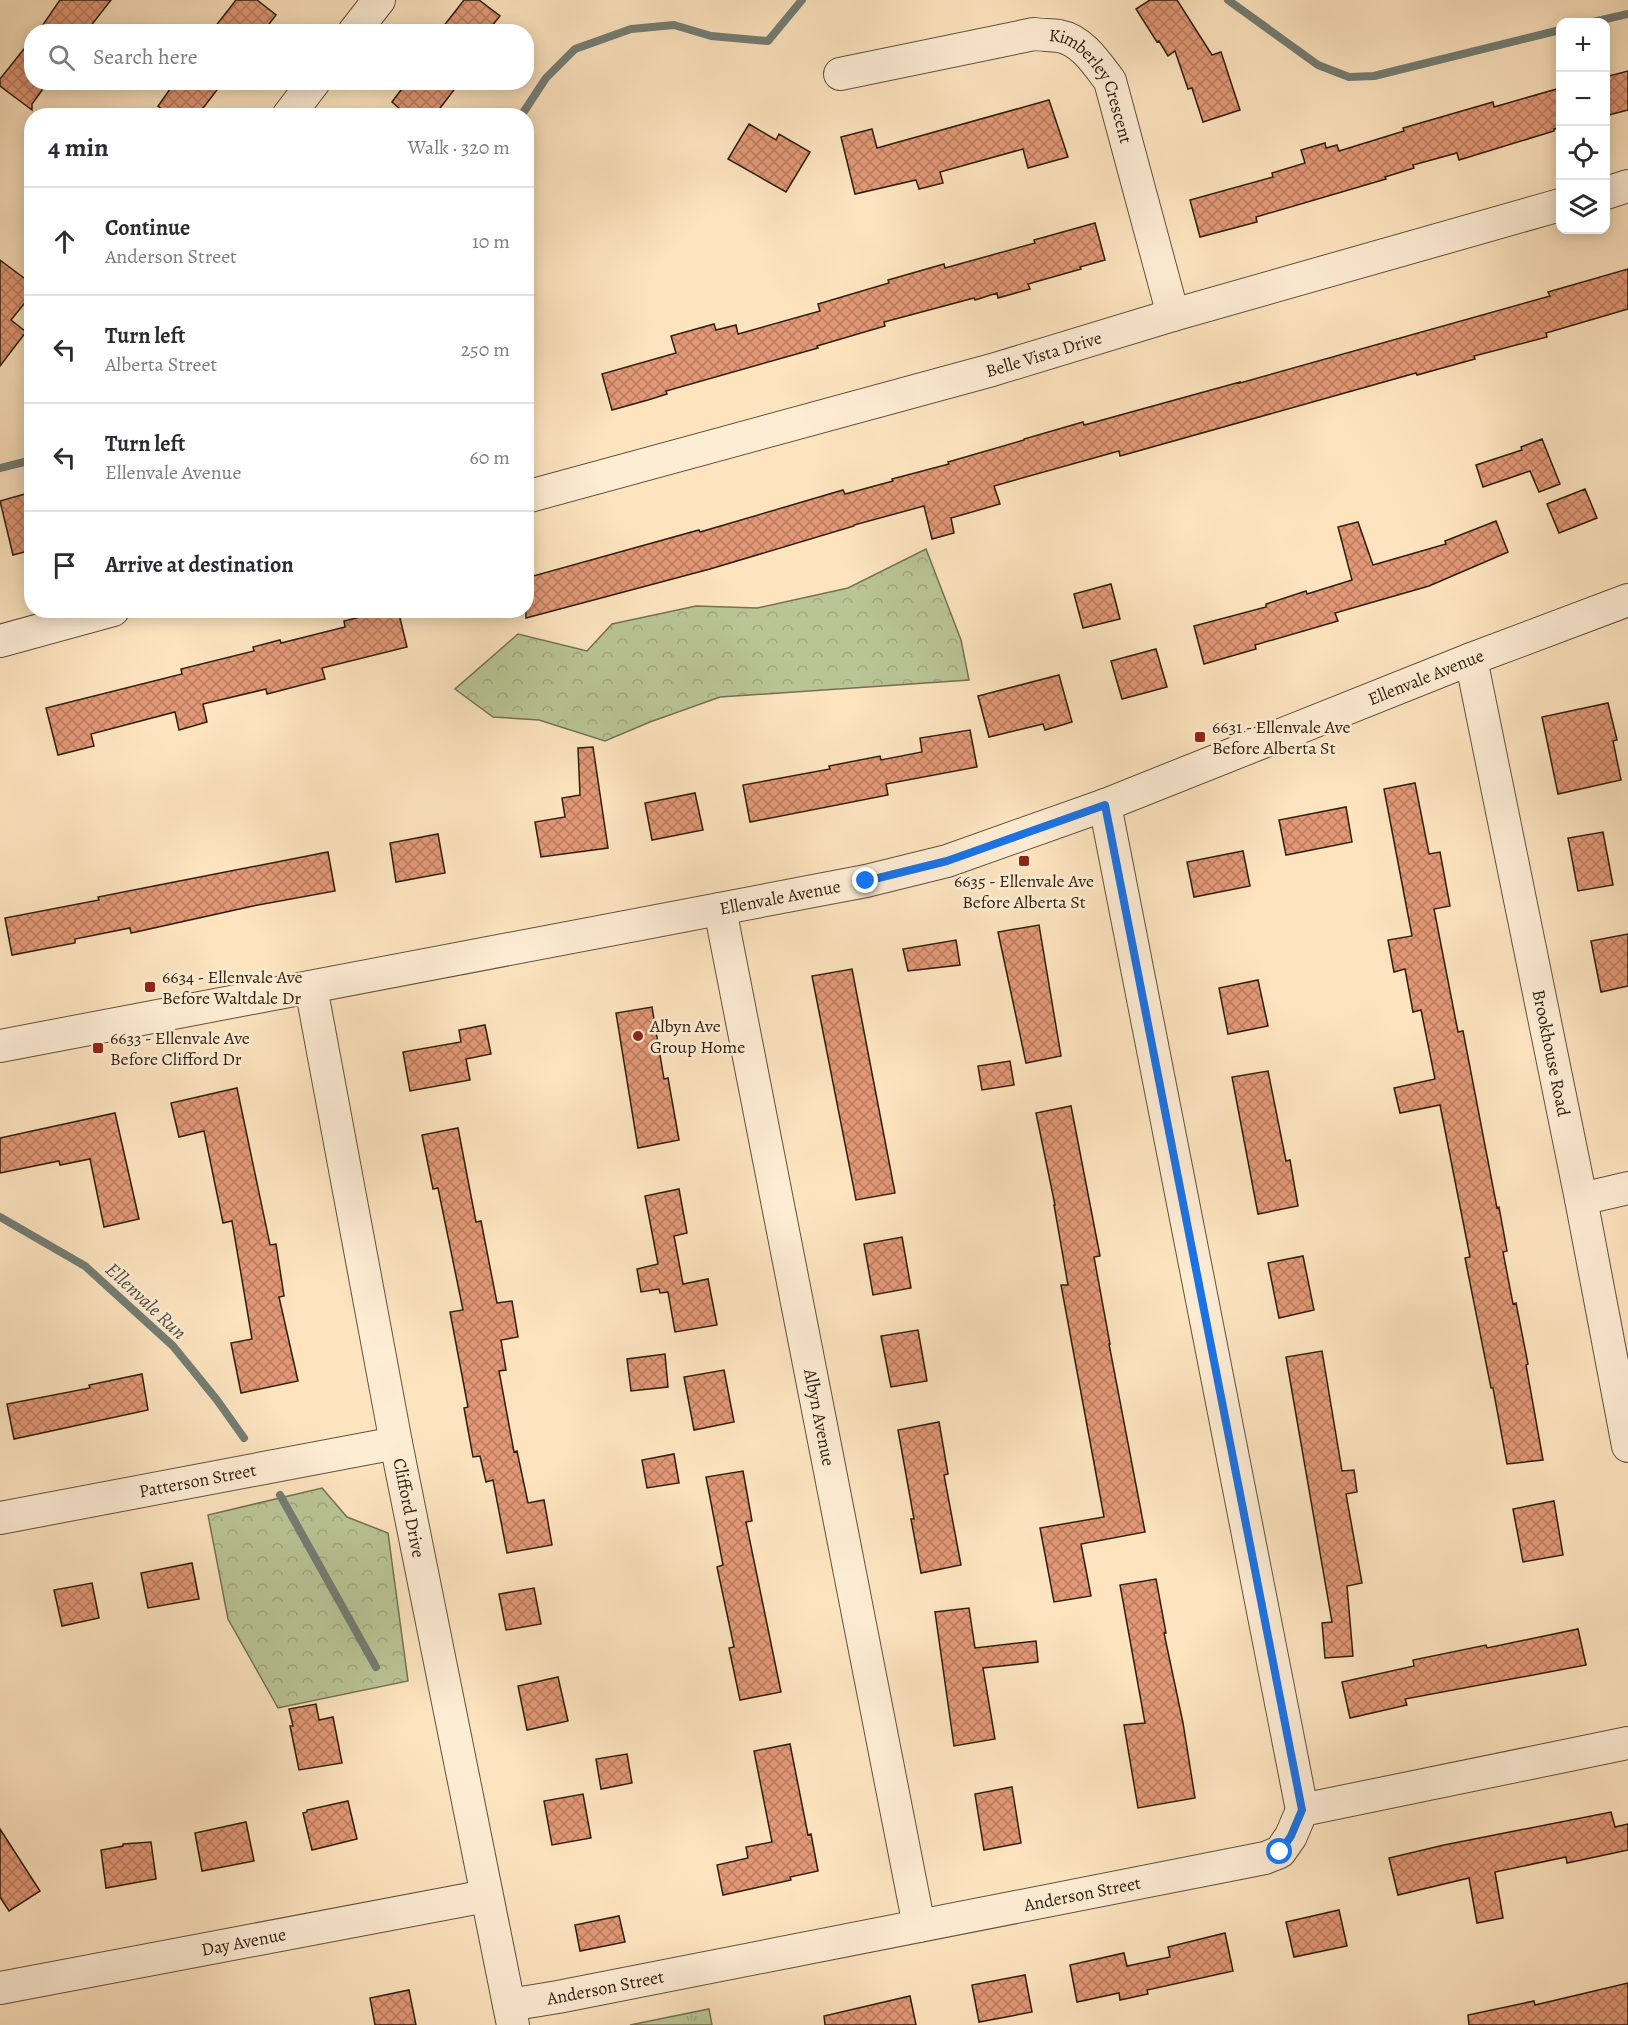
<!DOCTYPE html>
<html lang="en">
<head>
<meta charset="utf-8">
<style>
  :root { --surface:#fff; --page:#f2f2f3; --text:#2b2b33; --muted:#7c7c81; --line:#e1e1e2 }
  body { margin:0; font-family:Alegreya,serif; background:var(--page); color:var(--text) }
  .controls { position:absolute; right:18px; top:18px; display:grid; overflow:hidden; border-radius:12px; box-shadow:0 3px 15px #0003 }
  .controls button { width:54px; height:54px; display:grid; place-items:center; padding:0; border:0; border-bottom:2px solid var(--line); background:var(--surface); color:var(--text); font:30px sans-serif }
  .stop { position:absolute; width:18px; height:18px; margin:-14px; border:4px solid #1a73e8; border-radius:50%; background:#fff }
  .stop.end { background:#1a73e8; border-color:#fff; box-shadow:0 2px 6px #0008 }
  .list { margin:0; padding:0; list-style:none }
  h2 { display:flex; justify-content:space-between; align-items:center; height:78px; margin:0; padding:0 24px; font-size:26px }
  h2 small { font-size:20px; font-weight:400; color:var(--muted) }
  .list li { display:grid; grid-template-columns:39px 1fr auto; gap:18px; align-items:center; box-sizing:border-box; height:108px; padding:0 24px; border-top:2px solid var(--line) }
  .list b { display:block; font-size:22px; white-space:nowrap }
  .list p { margin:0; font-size:20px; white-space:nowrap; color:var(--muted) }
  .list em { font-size:20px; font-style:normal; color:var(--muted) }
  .icon { flex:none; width:33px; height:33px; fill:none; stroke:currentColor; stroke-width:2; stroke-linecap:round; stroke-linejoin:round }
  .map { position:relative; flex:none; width:1628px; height:2025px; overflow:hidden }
  .search { position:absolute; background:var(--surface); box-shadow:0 3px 15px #0003; left:24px; top:24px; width:510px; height:66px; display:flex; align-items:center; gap:15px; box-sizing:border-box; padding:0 21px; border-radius:24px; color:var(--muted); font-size:22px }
  .panel { position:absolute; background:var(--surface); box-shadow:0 3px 15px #0003; left:24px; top:108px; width:510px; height:510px; border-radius:24px }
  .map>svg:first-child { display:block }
  .forest { fill:url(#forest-crowns); stroke:#747252; stroke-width:1.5 }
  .park { fill:url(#park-tufts); stroke:#747252; stroke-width:1.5 }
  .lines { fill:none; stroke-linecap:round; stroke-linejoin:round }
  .stream { stroke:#737d75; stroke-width:8 }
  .building { fill:url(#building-cross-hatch); stroke:#2e1e0e; stroke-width:1.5 }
  .minor-casing { stroke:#62503a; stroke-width:34 }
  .minor { stroke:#feedd5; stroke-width:32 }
  .route { stroke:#1a73e8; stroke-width:8 }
  .poi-dot { fill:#8f2418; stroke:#feedd5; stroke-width:2 }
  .labels { text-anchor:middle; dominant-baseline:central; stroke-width:5; stroke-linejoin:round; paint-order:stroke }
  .street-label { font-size:18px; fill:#2e1e0e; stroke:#feedd5 }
  .poi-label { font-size:18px; fill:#2e1e0e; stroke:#feedd5; text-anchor:start }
  .water-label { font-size:20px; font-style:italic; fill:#504e41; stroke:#feedd5 }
</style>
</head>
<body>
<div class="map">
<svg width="1628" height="2025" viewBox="0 0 1628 2025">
  <defs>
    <pattern id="forest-crowns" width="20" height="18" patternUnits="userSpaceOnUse" patternTransform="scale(1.5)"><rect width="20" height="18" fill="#bac596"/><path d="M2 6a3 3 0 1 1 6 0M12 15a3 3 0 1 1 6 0" fill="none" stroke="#a0a980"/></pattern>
    <pattern id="park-tufts" width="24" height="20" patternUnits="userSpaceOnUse" patternTransform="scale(1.5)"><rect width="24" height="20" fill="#bac596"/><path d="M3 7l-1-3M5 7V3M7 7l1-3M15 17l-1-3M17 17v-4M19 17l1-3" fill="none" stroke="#a0a980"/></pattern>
    <pattern id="building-cross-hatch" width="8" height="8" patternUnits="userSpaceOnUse" patternTransform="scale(1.5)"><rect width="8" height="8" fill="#e29876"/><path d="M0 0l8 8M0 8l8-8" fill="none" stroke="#b87b5f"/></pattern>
  </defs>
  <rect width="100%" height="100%" fill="#fde4bf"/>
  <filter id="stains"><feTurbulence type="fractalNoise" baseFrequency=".00333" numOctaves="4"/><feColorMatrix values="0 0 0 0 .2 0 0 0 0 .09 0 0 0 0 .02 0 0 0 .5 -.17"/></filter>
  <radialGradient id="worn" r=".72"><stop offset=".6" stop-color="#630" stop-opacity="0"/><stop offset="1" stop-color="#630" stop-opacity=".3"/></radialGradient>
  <path class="forest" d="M 926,549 L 961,640 L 969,680 L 720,697 L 650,722 L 605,741 L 539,720 L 493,717 L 455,689 L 518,634 L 587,651 L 612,624 L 696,606 L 757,608 L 848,588 Z
    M 322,1488 L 347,1517 L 388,1533 L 408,1681 L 278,1708 L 228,1619 L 208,1515 Z"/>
  <path class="park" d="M 709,2009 L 712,2025 L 630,2025 Z"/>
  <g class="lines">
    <path class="stream" d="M 1228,0 L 1318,65 L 1349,77 L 1374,76 L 1560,30
      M 1593,22 L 1628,14
      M 521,116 L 546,78 L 575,49 L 631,29 L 674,25 L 711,36 L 768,41 L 802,0
      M 0,468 L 32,460
      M 0,1217 L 85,1266 L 173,1346 L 217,1400 L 244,1438
      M 280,1495 L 376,1667"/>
  </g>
  <path class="building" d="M 60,0 L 111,0 L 86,32 L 38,32 Z
    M 236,0 L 257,0 L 276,15 L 263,32 L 211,32 Z
    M 464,0 L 479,0 L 500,16 L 487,32 L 439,32 Z
    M 1150,0 L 1177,0 L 1212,55 L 1221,52 L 1240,110 L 1203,122 L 1192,88 L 1188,89 L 1175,51 L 1168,56 L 1159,41 L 1157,42 L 1136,9 Z
    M 32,39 L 32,82 L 48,82 L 32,104 L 32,110 L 0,86 L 0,79 Z
    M 1628,71 L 1628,110 L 1605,116 L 1605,77 Z
    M 175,82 L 223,82 L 197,116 L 170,116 L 158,106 Z
    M 407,82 L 460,82 L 434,116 L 408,116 L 392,102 Z
    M 1560,88 L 1560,128 L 1554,129 L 1554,131 L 1459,160 L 1457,153 L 1413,165 L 1414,168 L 1385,177 L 1386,179 L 1256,217 L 1257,222 L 1200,237 L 1190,200 L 1273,177 L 1272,173 L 1305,163 L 1301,150 L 1325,143 L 1326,148 L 1337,145 L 1339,151 L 1404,131 L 1403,128 L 1493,102 L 1494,107 Z
    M 1049,100 L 1068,157 L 1028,168 L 1023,149 L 940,172 L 943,183 L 919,189 L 916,180 L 855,194 L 841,137 L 872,129 L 877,148 Z
    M 749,124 L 776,140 L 779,134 L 810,152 L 786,192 L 728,159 Z
    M 1095,223 L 1105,260 L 1080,267 L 1081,269 L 1028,284 L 1030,289 L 998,298 L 997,293 L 975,300 L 974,298 L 884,322 L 885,326 L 817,346 L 818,348 L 666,391 L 667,394 L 648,400 L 612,410 L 602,374 L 676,353 L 671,336 L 714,324 L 716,330 L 736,325 L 738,334 L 820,311 L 818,304 L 889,283 L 888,280 L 944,264 L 945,268 L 1035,243 L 1034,240 Z
    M 0,260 L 32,284 L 32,294 L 11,320 L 26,332 L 0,366 Z
    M 1628,269 L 1628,309 L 1546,333 L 1547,337 L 1474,356 L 1475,359 L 1417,375 L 1416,373 L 1120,456 L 1119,451 L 994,486 L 1000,504 L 951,518 L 954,533 L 932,539 L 924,506 L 854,525 L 854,526 L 710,569 L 526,618 L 526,578 L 699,530 L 700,532 L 843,490 L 845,494 L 893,481 L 892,479 L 949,464 L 948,462 L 1024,440 L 1024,439 L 1083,422 L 1084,425 L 1240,382 L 1240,383 L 1550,296 L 1548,292 Z
    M 1542,439 L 1560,484 L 1539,492 L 1530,471 L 1483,487 L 1476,465 L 1522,450 L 1521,447 Z
    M 1585,489 L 1597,518 L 1559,533 L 1547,504 Z
    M 32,492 L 32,550 L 13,555 L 0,501 Z
    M 1496,521 L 1508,552 L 1429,586 L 1335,613 L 1338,621 L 1255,645 L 1256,649 L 1204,664 L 1194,626 L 1266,607 L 1266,604 L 1306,591 L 1307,594 L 1352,580 L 1338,527 L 1358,522 L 1373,565 L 1446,544 L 1445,541 Z
    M 1111,584 L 1120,619 L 1083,628 L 1074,594 Z
    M 388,610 L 398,610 L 407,647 L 322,668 L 325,679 L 267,694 L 266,689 L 203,704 L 207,722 L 179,730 L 175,712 L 91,734 L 94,746 L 58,755 L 46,708 L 182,674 L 181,669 L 254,651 L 253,647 L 280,640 L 281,643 L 345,627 L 344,621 Z
    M 1156,649 L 1167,687 L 1122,699 L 1111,661 Z
    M 1059,675 L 1072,722 L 1045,730 L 1043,724 L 989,737 L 978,696 Z
    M 1608,703 L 1617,740 L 1613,741 L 1621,780 L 1558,794 L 1542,717 Z
    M 970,730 L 977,767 L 886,784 L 888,795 L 750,822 L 743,785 L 830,769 L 829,766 L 880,756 L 881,760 L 922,752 L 920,738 Z
    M 593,747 L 608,848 L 541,857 L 535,822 L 565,817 L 562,798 L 580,795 L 578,748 Z
    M 1415,783 L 1429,854 L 1440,852 L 1450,906 L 1434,909 L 1458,1032 L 1463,1031 L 1497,1208 L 1499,1207 L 1507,1251 L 1503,1252 L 1513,1304 L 1516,1303 L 1528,1364 L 1526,1365 L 1543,1460 L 1507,1464 L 1493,1388 L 1491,1388 L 1465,1258 L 1470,1257 L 1440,1105 L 1400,1113 L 1394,1088 L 1435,1079 L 1421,1010 L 1413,1012 L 1405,969 L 1394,972 L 1388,940 L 1412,936 L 1384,789 Z
    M 695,793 L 703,830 L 652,840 L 645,803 Z
    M 1346,807 L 1352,842 L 1286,855 L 1279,820 Z
    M 1603,832 L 1613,885 L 1578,891 L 1568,838 Z
    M 438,834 L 445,873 L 396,882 L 390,843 Z
    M 1243,851 L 1250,886 L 1194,897 L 1187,862 Z
    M 328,852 L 335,891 L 253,906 L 131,933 L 130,928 L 75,939 L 75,943 L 12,955 L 5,918 L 99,900 L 98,897 L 159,885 Z
    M 1039,925 L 1061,1056 L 1026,1063 L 998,932 Z
    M 1628,934 L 1628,986 L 1601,992 L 1591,941 Z
    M 956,940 L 960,965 L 908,971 L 903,949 Z
    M 852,969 L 895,1193 L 856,1200 L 812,976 Z
    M 1258,980 L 1268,1026 L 1228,1034 L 1219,988 Z
    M 652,1007 L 664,1079 L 668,1078 L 679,1140 L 638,1148 L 616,1013 Z
    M 485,1025 L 491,1054 L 466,1059 L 470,1080 L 410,1091 L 403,1052 L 461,1042 L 459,1030 Z
    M 1010,1061 L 1014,1085 L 982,1090 L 978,1066 Z
    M 1268,1071 L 1286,1161 L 1290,1160 L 1298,1206 L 1258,1214 L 1232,1077 Z
    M 237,1088 L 270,1245 L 276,1244 L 284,1296 L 279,1297 L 298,1381 L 241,1393 L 231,1343 L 252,1339 L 232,1221 L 223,1223 L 204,1131 L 179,1137 L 171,1103 Z
    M 1071,1106 L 1100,1256 L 1094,1257 L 1110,1344 L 1109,1344 L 1145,1532 L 1081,1544 L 1091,1596 L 1054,1602 L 1040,1528 L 1104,1517 L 1061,1285 L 1068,1285 L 1054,1205 L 1055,1205 L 1036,1113 Z
    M 115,1113 L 139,1219 L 104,1227 L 90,1159 L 60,1165 L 59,1161 L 0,1173 L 0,1138 Z
    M 458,1128 L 476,1222 L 481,1221 L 497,1303 L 512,1301 L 518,1337 L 501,1340 L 506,1370 L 499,1371 L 514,1452 L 517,1451 L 528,1503 L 544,1500 L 552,1545 L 507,1553 L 493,1480 L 486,1482 L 480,1456 L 473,1457 L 464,1408 L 468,1407 L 450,1312 L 463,1310 L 438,1188 L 433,1189 L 422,1135 Z
    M 679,1189 L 687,1233 L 674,1236 L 683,1284 L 708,1279 L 717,1325 L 675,1332 L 668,1292 L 660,1293 L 659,1289 L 641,1292 L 637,1269 L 658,1264 L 645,1196 Z
    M 902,1237 L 911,1288 L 873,1295 L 864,1244 Z
    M 1303,1256 L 1314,1310 L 1279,1318 L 1268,1263 Z
    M 918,1330 L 927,1381 L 891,1387 L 881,1336 Z
    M 1322,1351 L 1342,1471 L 1354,1470 L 1357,1492 L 1346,1494 L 1362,1583 L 1347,1586 L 1353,1656 L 1325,1658 L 1322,1623 L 1332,1622 L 1286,1357 Z
    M 665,1354 L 668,1387 L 631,1391 L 627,1359 Z
    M 724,1370 L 734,1422 L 694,1430 L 684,1377 Z
    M 142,1374 L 148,1410 L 14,1439 L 7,1404 L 90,1388 L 89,1385 Z
    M 939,1422 L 948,1474 L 944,1475 L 961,1565 L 921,1573 L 911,1519 L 914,1519 L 898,1430 Z
    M 674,1454 L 679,1483 L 647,1488 L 642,1460 Z
    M 743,1471 L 752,1521 L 746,1522 L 781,1692 L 740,1700 L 729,1648 L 734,1647 L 717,1567 L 723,1565 L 706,1477 Z
    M 1554,1501 L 1563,1555 L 1523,1562 L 1513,1509 Z
    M 192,1563 L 199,1599 L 148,1608 L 141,1573 Z
    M 1156,1579 L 1166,1633 L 1164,1633 L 1183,1723 L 1195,1798 L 1138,1808 L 1124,1725 L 1145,1723 L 1120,1585 Z
    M 92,1583 L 99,1618 L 62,1626 L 54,1590 Z
    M 534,1588 L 541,1624 L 506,1630 L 499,1594 Z
    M 969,1608 L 975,1648 L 1036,1641 L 1038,1662 L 983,1668 L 995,1739 L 954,1746 L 935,1612 Z
    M 1578,1629 L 1586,1665 L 1405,1699 L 1407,1705 L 1350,1718 L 1342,1682 L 1414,1666 L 1413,1660 L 1486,1645 L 1487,1648 Z
    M 558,1677 L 568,1721 L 527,1730 L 518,1686 Z
    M 316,1704 L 319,1720 L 333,1717 L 342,1763 L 299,1770 L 290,1726 L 293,1726 L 289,1709 Z
    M 790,1744 L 808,1835 L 811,1834 L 818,1871 L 790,1877 L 791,1880 L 723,1895 L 717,1865 L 748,1858 L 746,1847 L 772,1842 L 754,1751 Z
    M 627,1754 L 632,1783 L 601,1789 L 596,1759 Z
    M 1012,1787 L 1021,1843 L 984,1850 L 975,1794 Z
    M 583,1794 L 591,1838 L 552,1845 L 544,1801 Z
    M 348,1801 L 357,1839 L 312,1850 L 303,1813 L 307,1812 L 307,1810 Z
    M 1611,1812 L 1615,1827 L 1628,1824 L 1628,1850 L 1567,1863 L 1566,1857 L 1495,1872 L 1503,1918 L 1477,1923 L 1469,1878 L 1398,1895 L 1389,1858 L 1444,1845 Z
    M 246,1822 L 254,1861 L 202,1871 L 195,1833 Z
    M 0,1829 L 40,1891 L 9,1911 L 0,1897 Z
    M 151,1842 L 156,1879 L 106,1888 L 101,1850 L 123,1846 L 123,1844 Z
    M 1339,1910 L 1347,1946 L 1294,1957 L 1286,1922 Z
    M 619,1916 L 625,1942 L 580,1951 L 575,1925 Z
    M 1225,1933 L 1233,1971 L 1147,1990 L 1148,1994 L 1120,2000 L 1119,1993 L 1077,2002 L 1070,1965 L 1124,1953 L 1127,1966 L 1170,1957 L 1168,1947 Z
    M 1025,1975 L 1032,2012 L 979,2022 L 972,1985 Z
    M 1628,1983 L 1628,2025 L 1469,2025 L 1468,2015 L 1534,2001 L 1535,2005 Z
    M 409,1990 L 416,2025 L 375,2025 L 370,1998 Z
    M 910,1996 L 916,2025 L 825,2025 L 824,2016 Z"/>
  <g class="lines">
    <defs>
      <g id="minor">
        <path d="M 354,32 L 379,0"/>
        <path id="s1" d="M 840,74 L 1034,34 C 1042,35 1051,35 1059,36 C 1082,40 1097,64 1110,81 L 1173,315"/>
        <path d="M 288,116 L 314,82"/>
        <path d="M 1606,193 L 1628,186"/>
        <path id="s2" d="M 526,497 L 992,370 L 1173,315 L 1560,205"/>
        <path d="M 0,641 L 113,610"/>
        <path id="s3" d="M 1471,659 L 1581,1199 L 1628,1446"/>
        <path d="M 1105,805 L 1302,1810"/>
        <path id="s4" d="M 720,909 L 919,1926"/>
        <path id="s5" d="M 311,987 L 396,1443 L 513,2025"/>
        <path id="s6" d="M 0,1046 L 866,881 L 947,861 L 1105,805 L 1471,659 L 1628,600"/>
        <path d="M 1581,1199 L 1628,1188"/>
        <path id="s7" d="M 0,1518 L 396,1443"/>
        <path id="s8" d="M 0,1988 L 486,1896"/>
        <path id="s9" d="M 509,2005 L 558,1997 L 1265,1858 L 1280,1852 L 1291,1836 L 1302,1810 L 1628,1743"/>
      </g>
    </defs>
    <use href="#minor" class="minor-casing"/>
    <use href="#minor" class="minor"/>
  </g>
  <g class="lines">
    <path class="route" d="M 866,881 L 947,861 L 1105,805 L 1302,1810 L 1291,1836 L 1280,1852"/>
  </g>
  <g class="poi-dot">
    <rect x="1194" y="731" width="12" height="12" rx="3"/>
    <rect x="1018" y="855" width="12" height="12" rx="3"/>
    <rect x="144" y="981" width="12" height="12" rx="3"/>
    <circle cx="638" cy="1036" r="6"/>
    <rect x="92" y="1042" width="12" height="12" rx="3"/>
  </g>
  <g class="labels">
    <g class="street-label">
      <text stroke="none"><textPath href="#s1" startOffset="285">Kimberley Crescent</textPath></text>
      <text stroke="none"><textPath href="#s2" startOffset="537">Belle Vista Drive</textPath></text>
      <text stroke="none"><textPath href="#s6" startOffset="1478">Ellenvale Avenue</textPath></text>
      <text stroke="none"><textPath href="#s6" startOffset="794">Ellenvale Avenue</textPath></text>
      <text stroke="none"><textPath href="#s3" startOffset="402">Brookhouse Road</textPath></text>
      <text stroke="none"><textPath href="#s4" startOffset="518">Albyn Avenue</textPath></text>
      <text stroke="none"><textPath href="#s7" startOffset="201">Patterson Street</textPath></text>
      <text stroke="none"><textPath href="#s5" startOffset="530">Clifford Drive</textPath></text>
      <text stroke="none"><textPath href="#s9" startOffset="584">Anderson Street</textPath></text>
      <text stroke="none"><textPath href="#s8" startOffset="248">Day Avenue</textPath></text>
      <text stroke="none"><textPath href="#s9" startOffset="98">Anderson Street</textPath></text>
    </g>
    <g class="poi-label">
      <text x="1212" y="727">6631 - Ellenvale Ave<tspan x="1212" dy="21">Before Alberta St</tspan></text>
      <text x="1024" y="881" text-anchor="middle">6635 - Ellenvale Ave<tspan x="1024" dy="21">Before Alberta St</tspan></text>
      <text x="162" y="977">6634 - Ellenvale Ave<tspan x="162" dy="21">Before Waltdale Dr</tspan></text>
      <text x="650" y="1026">Albyn Ave<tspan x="650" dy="21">Group Home</tspan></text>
      <text x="110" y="1038">6633 - Ellenvale Ave<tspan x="110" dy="21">Before Clifford Dr</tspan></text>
    </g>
    <g class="water-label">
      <text transform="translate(146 1301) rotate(43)">Ellenvale Run</text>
    </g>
  </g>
  <rect width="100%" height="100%" filter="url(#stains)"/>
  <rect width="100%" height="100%" fill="url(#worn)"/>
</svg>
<div class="controls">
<button>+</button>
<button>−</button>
<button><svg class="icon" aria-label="locate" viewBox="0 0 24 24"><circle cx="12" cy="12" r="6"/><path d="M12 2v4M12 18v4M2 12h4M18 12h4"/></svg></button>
<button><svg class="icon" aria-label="layers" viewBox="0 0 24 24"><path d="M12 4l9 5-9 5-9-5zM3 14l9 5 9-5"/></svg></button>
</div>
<div class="stop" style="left:1280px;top:1852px"></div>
<div class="stop end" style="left:866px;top:881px"></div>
<div class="search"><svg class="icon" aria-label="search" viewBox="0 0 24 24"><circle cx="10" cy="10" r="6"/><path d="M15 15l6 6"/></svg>Search here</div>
<section class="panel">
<h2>4 min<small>Walk · 320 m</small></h2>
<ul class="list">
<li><svg class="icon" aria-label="ahead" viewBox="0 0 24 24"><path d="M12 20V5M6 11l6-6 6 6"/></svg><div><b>Continue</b><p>Anderson Street</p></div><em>10 m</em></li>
<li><svg class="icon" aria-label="left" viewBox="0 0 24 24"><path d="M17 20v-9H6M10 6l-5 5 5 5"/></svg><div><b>Turn left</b><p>Alberta Street</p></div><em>250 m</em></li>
<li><svg class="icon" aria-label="left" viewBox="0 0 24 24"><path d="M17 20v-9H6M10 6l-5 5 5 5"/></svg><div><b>Turn left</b><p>Ellenvale Avenue</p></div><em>60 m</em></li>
<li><svg class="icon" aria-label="arrive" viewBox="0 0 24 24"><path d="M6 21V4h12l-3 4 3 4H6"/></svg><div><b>Arrive at destination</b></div></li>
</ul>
</section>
</div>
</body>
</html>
